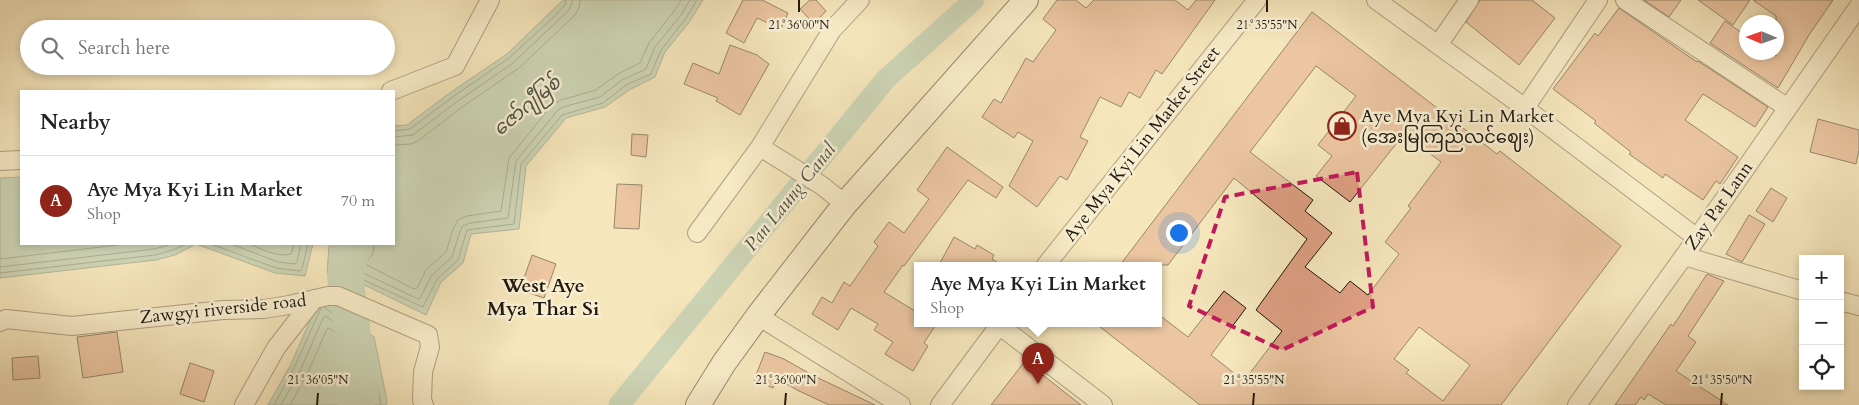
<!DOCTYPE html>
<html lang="en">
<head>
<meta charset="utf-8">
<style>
  :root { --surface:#fff; --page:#f2f2f2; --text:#222; --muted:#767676; --line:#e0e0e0; --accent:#8f2418 }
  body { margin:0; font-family:Cardo,"Noto Sans Myanmar",serif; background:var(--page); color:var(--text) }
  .controls { position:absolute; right:15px; bottom:15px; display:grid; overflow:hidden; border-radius:0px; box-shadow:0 2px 8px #0003 }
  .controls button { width:45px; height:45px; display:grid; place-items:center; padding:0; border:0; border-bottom:1px solid var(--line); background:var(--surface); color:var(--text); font:25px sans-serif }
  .compass { position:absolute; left:1739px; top:15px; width:45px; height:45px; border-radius:50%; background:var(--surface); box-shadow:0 2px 8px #0003; rotate:272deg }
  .you { position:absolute; left:1178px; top:232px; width:18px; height:18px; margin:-12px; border:4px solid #fff; border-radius:50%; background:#1a73e8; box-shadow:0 0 0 8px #1a73e833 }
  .badge { display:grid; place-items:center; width:32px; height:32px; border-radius:50%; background:var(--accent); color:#fff; font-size:16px; font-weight:700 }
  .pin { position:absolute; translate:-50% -41px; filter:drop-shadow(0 1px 2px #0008) }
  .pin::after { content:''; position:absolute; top:26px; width:18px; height:15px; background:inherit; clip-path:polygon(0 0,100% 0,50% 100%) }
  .popup { position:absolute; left:914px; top:262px; width:248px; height:65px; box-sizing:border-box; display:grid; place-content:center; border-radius:0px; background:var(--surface); filter:drop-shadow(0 1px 4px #0005); font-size:16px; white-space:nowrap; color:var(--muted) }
  .popup b { font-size:19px; color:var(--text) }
  .popup::after { content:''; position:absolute; left:50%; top:100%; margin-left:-10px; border:10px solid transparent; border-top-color:var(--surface) }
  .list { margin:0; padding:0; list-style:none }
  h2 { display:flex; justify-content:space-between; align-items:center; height:65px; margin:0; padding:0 20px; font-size:21px }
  h2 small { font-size:16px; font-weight:400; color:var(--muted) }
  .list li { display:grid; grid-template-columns:32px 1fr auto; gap:15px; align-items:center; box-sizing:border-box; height:90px; padding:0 20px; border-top:1px solid var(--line) }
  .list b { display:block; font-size:19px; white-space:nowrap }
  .list p { margin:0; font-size:16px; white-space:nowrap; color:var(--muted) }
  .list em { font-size:16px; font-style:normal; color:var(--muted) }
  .icon { flex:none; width:28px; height:28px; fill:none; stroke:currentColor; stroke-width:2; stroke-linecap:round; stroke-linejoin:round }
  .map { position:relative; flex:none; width:1859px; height:405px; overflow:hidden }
  .search { position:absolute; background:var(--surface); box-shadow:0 2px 8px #0003; left:20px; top:20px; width:375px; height:55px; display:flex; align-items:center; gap:12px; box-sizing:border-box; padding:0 18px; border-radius:28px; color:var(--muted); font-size:19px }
  .panel { position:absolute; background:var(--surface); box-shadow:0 2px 8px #0003; left:20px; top:90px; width:375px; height:155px; border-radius:0px }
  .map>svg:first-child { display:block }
  .water { fill:#9cc0b0; stroke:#6b7d70 }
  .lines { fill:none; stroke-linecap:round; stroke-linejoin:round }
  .shore { stroke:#5e6c60; stroke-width:1 }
  .canal { stroke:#9cc0b0; stroke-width:21 }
  .river { stroke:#9cc0b0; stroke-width:36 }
  .building { fill:#dd9f82; stroke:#21180f; fill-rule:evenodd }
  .street-casing { stroke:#564c3a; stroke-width:20 }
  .secondary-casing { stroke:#21180f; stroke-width:26 }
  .street { stroke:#f8efd3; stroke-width:18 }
  .secondary { stroke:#f8efd3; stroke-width:24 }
  .marked { fill:none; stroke:#c2185b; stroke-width:4; stroke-dasharray:10 6; stroke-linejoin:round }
  .ticks { fill:none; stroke:#21180f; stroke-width:2 }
  .labels { text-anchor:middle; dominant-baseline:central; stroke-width:5; stroke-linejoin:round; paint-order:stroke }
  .poi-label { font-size:18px; fill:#21180f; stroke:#f8efd3; text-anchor:start }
  .street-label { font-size:18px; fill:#21180f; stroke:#f8efd3 }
  .water-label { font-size:19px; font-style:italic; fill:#4c5347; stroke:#f8efd3 }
  .quarter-label { font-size:20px; font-weight:bold; fill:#21180f; stroke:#f8efd3 }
  .ticks-label { font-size:12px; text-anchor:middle; fill:#21180f; stroke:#f8efd3; stroke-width:5; stroke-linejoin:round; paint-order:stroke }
</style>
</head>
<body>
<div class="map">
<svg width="1859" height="405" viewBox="0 0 1859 405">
  <rect width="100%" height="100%" fill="#f5e6bc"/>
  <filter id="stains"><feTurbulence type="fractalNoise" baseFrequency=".004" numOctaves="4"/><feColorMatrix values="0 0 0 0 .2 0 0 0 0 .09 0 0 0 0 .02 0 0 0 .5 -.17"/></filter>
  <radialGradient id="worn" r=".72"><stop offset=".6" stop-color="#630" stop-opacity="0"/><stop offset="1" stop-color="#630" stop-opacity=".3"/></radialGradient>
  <path class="water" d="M 563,0 L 703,0 L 690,21 L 665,52 L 655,77 L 629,90 L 605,107 L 566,118 L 526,166 L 519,229 L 471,234 L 463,263 L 441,282 L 426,315 L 346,276 L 334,272 L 327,273 L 329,246 L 355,248 L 355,244 L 394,244 L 394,126 L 407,125 L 451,92 L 507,54 Z
    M 21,177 L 21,244 L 313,244 L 305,276 L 275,273 L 196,244 L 175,255 L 156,260 L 0,278 L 0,178 Z
    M 320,298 L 374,337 L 387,401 L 386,405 L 268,405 L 291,364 Z"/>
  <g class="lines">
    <path class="shore" d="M 394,131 L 410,129 L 454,96 L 509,58 L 557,14 L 565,5 L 566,0
      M 394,137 L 413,135 L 458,101 L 513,63 L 569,10 L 573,0
      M 394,145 L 411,144 L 418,141 L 462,107 L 519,68 L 575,15 L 579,8 L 580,0
      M 211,244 L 276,268 L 300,271 L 302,269 L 308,244
      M 231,244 L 278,262 L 295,264 L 297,262 L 301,244
      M 250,244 C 261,249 279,258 291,254 L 294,244
      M 360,244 L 360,249 L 356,252 L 334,252 L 333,266 L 423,307 L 437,279 L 458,260 L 467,230 L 514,224 L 521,164 L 562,115 L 603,103 L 626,85 L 651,74 L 661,50 L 686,18 L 697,0
      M 367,244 C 366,260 354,259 342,258 L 340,262 L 418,299 L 420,298 L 432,275 L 452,257 L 460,231 L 463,226 L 470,223 L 508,218 L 516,161 L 558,110 L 563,107 L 600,97 L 622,80 L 646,69 L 655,47 L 681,15 L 690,0
      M 374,244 L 373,254 L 366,262 L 367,265 L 414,289 L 417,288 L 426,270 L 446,252 L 453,229 L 458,220 L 467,216 L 501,211 L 509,158 L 552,105 L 561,100 L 596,90 L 618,74 L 640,63 L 649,43 L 675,10 L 681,0
      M 0,259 L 126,244
      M 0,267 L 154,249 L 172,244
      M 0,273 L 155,255 L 173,250 L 186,244
      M 324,307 L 369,340 L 381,405
      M 274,405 L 295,366 L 321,308
      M 281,405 L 301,369 L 323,318 L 326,316 L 364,344 L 375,405
      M 290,405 L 308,372 L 327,329 L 329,328 L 357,348 L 368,405"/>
    <path class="canal" d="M 619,405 L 886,79 L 974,0"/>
    <path class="river" d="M 354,244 L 345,276 L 361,393 L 355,405"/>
  </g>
  <path class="building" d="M 743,0 L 762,0 L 788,13 L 781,29 L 757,18 L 744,43 L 726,33 Z
    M 810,0 L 816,0 L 826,11 L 814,24 L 800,9 Z
    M 1057,0 L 1076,0 L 1086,8 L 1094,0 L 1175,0 L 1188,10 L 1196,0 L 1215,0 L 1162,74 L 1156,70 L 1140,98 L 1129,92 L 1121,107 L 1100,97 L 1080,137 L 1088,141 L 1067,180 L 1060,176 L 1037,207 L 1009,186 L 1033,141 L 1018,132 L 1014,138 L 982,117 L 994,99 L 1001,103 L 1026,58 L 1033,62 L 1056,30 L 1043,19 Z
    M 1480,0 L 1532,0 L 1555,18 L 1519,65 L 1466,22 Z
    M 1644,0 L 1681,0 L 1669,17 Z
    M 1698,0 L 1750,0 L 1733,25 Z
    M 1753,0 L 1833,0 L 1809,35 L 1778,88 L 1710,43 L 1725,21 L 1746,36 L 1746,52 L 1771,52 L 1776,56 L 1776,16 Z
    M 1619,8 L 1697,62 L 1698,61 L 1768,107 L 1755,127 L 1703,94 L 1685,120 L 1738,157 L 1720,184 L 1716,181 L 1703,200 L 1665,174 L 1663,178 L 1629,154 L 1631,152 L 1594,123 L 1596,121 L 1553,89 L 1595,33 L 1598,36 Z
    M 1312,12 L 1497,154 L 1500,151 L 1621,246 L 1501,405 L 1200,405 L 1095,323 L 1158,323 L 1158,314 L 1188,337 L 1224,291 L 1246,308 L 1211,355 L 1244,381 L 1282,331 L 1256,310 L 1307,239 L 1234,178 L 1168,265 L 1120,265 ZM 1316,66 L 1356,96 L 1318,145 L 1332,156 L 1316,176 L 1350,202 L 1404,134 L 1441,162 L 1408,206 L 1411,208 L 1385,242 L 1399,254 L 1368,295 L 1350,281 L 1340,293 L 1305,267 L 1332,233 L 1305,211 L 1313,200 L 1250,152 ZM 1419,327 L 1470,365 L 1443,401 L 1406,373 L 1409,370 L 1394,359 Z
    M 730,45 L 757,55 L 769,64 L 740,115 L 716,101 L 718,98 L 684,84 L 693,63 L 719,74 Z
    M 1818,119 L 1859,130 L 1859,150 L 1856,164 L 1810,152 Z
    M 632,134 L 648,135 L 646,157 L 631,155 Z
    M 947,147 L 1003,187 L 996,198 L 968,180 L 904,266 L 903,265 L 884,292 L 918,313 L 918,323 L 937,323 L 924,343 L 928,346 L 913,371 L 885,354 L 893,342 L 874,330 L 878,324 L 851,308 L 838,330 L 812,314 L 822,297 L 832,303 L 844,282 L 850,286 L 878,246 L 874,242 L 889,222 L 904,233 L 929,199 L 917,190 Z
    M 617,184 L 642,185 L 639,229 L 614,228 Z
    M 1771,188 L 1787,198 L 1773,222 L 1756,211 Z
    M 1749,215 L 1765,224 L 1742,262 L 1726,254 Z
    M 954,237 L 975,249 L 977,245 L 994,255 L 992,259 L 1001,265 L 939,265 Z
    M 532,255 L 556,264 L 544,298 L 520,290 Z
    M 1707,274 L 1724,281 L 1688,336 L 1696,342 L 1676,371 L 1728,405 L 1666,405 L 1648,394 L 1644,400 L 1641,397 L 1635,405 L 1615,405 L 1671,324 L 1673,326 Z
    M 117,332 L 123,372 L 83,378 L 77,337 Z
    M 765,352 L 784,359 L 814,376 L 875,405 L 829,405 L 797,390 L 776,378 L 773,388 L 754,380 Z
    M 38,356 L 40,378 L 13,380 L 12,358 Z
    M 1025,361 L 1081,405 L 991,405 Z
    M 190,363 L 214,371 L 204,402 L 180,394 Z"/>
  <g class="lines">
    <defs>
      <path id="street" d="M 1376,0 L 1525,108 L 1697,238
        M 1625,0 L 1788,108
        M 1438,45 L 1469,0
        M 391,91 L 455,66 L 490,0
        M 1525,108 L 1598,0
        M 760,147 L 821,185 L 845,204
        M 0,161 L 21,160
        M 697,233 L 760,147 L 832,30 L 860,0
        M 1684,256 L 1803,291
        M 1046,265 L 1257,0
        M 1840,301 L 1859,306
        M 758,316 L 901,405
        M 0,322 L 6,319 L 72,326 L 223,310 L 264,309 L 289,305 L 328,296 L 338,296 L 428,335 L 430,347 L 423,372 L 422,400 L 424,405
        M 999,325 L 1103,405
        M 244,405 L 276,348 L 314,299
        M 940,405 L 1001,323
        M 1577,405 L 1697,238 L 1859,6"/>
      <path id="secondary" d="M 698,405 L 724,363 L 758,316 L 845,204 L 1026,0"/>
    </defs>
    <use href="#street" class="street-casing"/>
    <use href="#secondary" class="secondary-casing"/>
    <use href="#street" class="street"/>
    <use href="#secondary" class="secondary"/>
  </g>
  <path d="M0 0H1859V405H0ZM 1357,172 L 1373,307 L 1282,350 L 1189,306 L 1225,197 Z" fill="#f5e6bc" fill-opacity=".55" fill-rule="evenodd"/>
  <path class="marked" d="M 1357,172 L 1373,307 L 1282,350 L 1189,306 L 1225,197 Z"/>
  <path class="ticks" d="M 799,12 L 799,0M 1267,12 L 1267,0M 317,405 L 318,393M 785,405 L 786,393M 1253,405 L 1254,393M 1721,405 L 1722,393"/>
  <defs>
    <symbol id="shop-ring" viewBox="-11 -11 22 22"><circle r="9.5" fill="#f8efd3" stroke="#8f2418" stroke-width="1.5"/><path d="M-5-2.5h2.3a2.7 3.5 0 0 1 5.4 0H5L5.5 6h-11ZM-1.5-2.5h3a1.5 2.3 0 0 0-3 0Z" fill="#8f2418"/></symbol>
  </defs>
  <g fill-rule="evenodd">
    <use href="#shop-ring" x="1326" y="110" width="32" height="32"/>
  </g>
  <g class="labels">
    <g class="poi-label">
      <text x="1361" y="116">Aye Mya Kyi Lin Market<tspan x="1361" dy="21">(အေးမြကြည်လင်ဈေး)</tspan></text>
    </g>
    <g class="street-label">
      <text transform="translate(1142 144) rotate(-52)">Aye Mya Kyi Lin Market Street</text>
      <text transform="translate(1719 206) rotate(-55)">Zay Pat Lann</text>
      <text transform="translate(223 309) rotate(-6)">Zawgyi riverside road</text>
    </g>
    <g class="water-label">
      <text transform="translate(527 106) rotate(-40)">ဇော်ဂျီမြစ်</text>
      <text transform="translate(790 197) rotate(-51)">Pan Laung Canal</text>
    </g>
    <g class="quarter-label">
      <text x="543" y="285">West Aye<tspan x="543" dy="23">Mya Thar Si</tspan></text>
    </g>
  </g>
  <g class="ticks-label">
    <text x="799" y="29">21°36'00"N</text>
    <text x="1267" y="29">21°35'55"N</text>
    <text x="318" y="384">21°36'05"N</text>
    <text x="786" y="384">21°36'00"N</text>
    <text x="1254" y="384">21°35'55"N</text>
    <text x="1722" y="384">21°35'50"N</text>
  </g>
  <rect width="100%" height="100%" filter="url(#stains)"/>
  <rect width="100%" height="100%" fill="url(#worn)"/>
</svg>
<div class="controls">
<button>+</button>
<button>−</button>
<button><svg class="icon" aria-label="locate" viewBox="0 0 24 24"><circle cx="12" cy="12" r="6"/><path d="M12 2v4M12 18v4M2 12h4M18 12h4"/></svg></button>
</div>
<svg class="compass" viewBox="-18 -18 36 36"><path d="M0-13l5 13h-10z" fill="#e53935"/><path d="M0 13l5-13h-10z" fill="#767676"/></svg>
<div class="you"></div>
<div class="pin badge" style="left:1038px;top:384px">A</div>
<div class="popup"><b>Aye Mya Kyi Lin Market</b>Shop</div>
<div class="search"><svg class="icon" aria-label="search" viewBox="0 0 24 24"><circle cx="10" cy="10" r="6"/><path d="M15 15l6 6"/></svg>Search here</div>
<section class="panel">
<h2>Nearby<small></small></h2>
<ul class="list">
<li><span class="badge">A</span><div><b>Aye Mya Kyi Lin Market</b><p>Shop</p></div><em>70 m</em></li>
</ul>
</section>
</div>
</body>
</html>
